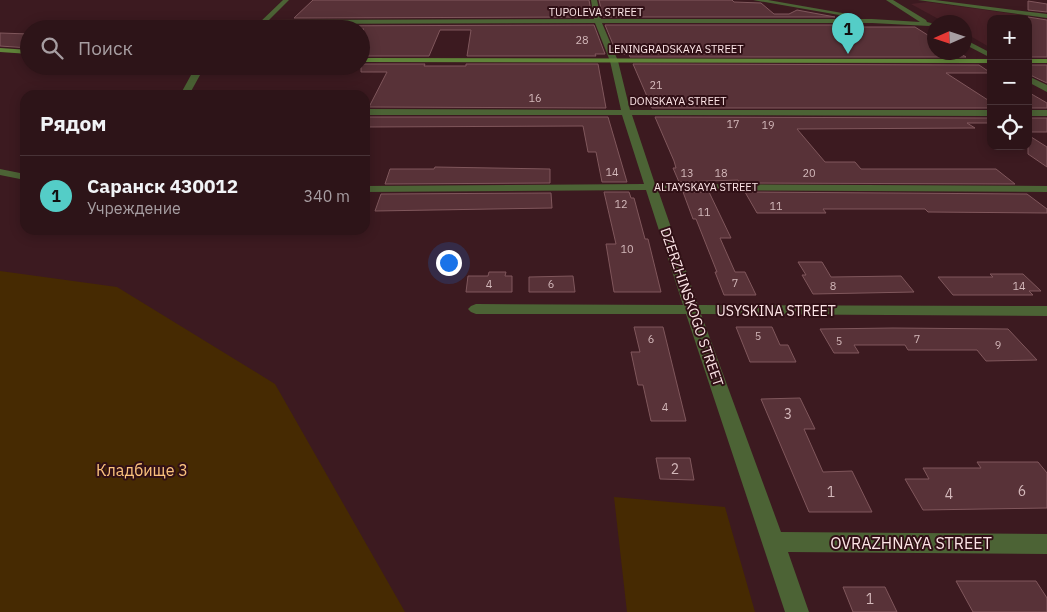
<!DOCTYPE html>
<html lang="ru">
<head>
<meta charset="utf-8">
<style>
  :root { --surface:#2d1418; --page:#392125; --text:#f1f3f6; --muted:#a79ea2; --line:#483337; --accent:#54cdc7 }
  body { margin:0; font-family:"IBM Plex Sans",sans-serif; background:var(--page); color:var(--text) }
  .controls { position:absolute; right:15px; top:15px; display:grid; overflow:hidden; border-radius:10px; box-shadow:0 2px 12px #0003 }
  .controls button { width:45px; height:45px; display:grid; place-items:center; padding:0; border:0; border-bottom:1px solid var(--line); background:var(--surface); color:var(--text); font:25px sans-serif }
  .compass { position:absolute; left:927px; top:15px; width:45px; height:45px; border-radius:50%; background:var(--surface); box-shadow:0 2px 12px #0003; rotate:267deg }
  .you { position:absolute; left:448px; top:262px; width:18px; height:18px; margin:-12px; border:4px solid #fff; border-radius:50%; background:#1a73e8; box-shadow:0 0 0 8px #1a73e833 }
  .badge { display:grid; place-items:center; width:32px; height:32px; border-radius:50%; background:var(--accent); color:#111; font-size:16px; font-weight:700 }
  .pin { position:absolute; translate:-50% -41px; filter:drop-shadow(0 1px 2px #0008) }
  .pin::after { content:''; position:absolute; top:26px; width:18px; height:15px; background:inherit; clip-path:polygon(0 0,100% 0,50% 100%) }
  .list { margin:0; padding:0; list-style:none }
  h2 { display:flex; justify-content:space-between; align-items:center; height:65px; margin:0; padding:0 20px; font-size:21px }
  h2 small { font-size:16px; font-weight:400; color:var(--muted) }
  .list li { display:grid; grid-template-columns:32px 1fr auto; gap:15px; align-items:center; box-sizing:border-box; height:80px; padding:0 20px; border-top:1px solid var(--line) }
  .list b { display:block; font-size:19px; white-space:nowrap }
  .list p { margin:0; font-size:16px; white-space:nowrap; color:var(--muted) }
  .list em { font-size:16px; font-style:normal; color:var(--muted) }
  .icon { flex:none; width:28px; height:28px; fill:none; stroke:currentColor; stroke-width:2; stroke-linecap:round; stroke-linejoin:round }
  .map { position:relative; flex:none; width:1047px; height:612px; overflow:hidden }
  .search { position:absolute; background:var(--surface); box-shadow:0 2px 12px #0003; left:20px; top:20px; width:350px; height:55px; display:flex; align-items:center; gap:12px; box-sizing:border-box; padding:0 18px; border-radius:28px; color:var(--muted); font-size:19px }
  .panel { position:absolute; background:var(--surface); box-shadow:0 2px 12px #0003; left:20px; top:90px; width:350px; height:145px; border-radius:15px }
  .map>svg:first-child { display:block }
  .built { fill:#4a2027 }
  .green { fill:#462a02 }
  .building { fill:#583238; stroke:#80575c }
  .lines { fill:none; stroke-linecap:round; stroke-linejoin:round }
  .street { fill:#4c6335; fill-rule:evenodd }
  .secondary { fill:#608439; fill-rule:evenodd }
  .labels { text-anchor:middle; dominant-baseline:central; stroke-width:4; stroke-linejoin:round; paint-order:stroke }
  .far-street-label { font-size:11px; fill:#fce4e6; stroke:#311016 }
  .number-label { font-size:11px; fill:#d3b8ba }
  .street-label { font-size:14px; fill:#fce4e6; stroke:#311016 }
  .near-number-label { font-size:14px; fill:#d3b8ba }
  .near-park-label { font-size:16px; fill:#fcc37e; stroke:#311016 }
  .near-street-label { font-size:16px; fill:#fce4e6; stroke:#311016 }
</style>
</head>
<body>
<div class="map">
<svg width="1047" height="612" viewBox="0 0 1047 612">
  <rect width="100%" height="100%" fill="#3c1a20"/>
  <path class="built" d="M 927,2 L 1021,15 L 1024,19 L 991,19 L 991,48 L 965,33 L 964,22 L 944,22 L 911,4 Z"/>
  <path class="green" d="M 0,271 L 117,287 L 275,384 L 405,612 L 0,612 Z
    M 614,497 L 725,507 L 755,612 L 627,612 Z"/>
  <path class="building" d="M 313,0 L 589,0 L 592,17 L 294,18 Z
    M 599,0 L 732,0 L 734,2 L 761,3 L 774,14 L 789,14 L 797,10 L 835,17 L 603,17 Z
    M 1028,1 L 1047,4 L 1047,12 L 1028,10 Z
    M 1028,17 L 1047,20 L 1047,57 L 1028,57 Z
    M 594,25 L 605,54 L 595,54 L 596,56 L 467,56 L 471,30 L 440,30 L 429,56 L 361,56 L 361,32 L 364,29 L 282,29 L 285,26 Z
    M 605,25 L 846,25 L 849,27 L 915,27 L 934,39 L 934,52 L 958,52 L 966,57 L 630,57 L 629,54 L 617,54 Z
    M 0,33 L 29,34 L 29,48 L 0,46 Z
    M 361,64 L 425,64 L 424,66 L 466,66 L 466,64 L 598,64 L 606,108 L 369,107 L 387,72 L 361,72 Z
    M 633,64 L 979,65 L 991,73 L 946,73 L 991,102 L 991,108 L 652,108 Z
    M 1028,65 L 1047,65 L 1047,83 L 1028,74 Z
    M 1028,92 L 1047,103 L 1047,108 L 1028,108 Z
    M 365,117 L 608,117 L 627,182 L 602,182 L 596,152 L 588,152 L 583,126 L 365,127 Z
    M 655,117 L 991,118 L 991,123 L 967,123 L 975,128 L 797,129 L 825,162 L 855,162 L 861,169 L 996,169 L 1015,184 L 740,183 L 738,180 L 679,182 L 673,168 L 676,168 L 674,161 Z
    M 1028,118 L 1047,118 L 1047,132 L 1028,132 Z
    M 1028,135 L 1047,147 L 1047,167 L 1028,154 Z
    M 435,167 L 550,169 L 550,183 L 385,184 L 390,169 L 434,169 Z
    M 604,192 L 629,192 L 631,198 L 634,198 L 645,239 L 648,239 L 661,292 L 614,292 L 606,244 L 616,244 Z
    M 683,192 L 709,192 L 731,238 L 720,238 L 735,272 L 745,272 L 756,295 L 724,295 L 715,272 L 717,272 L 696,219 L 693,219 Z
    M 745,192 L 1027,194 L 1047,209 L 1047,213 L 928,212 L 925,209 L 823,209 L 826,213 L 757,213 Z
    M 551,193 L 552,208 L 375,211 L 381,194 Z
    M 798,262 L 822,262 L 831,277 L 901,276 L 914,292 L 813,294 L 802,275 L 806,275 Z
    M 489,272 L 506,272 L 505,276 L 512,276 L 512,292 L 466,292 L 468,276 L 488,276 Z
    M 990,274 L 1023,274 L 1041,291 L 1029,291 L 1033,295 L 953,295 L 938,277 L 993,277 Z
    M 573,276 L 575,292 L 529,292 L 529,277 Z
    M 634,327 L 663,327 L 686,421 L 651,421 L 643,385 L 638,385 L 631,352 L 640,352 Z
    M 736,327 L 772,327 L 780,345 L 788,345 L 796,362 L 750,362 Z
    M 893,328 L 1008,329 L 1037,360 L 986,361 L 977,350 L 908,350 L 905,345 L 854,345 L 859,353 L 834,353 L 820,329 Z
    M 800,398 L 815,429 L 804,429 L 823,472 L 852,471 L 872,512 L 809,512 L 761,399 Z
    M 656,458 L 690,458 L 694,480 L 660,479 Z
    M 977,462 L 1038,462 L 1047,473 L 1047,508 L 923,510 L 905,479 L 929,479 L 923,468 L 981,468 Z
    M 956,581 L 1036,581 L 1047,598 L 1047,612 L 973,612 Z
    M 843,587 L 885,587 L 897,612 L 853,612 Z"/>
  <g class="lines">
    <path class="street" d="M 283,0 L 289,0 L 269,20 L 594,19 L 591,0 L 597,0 L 601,19 L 872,19 L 920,22 L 886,0 L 893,0 L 926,20 L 927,22 L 931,23 L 932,24 L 929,26 L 872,23 L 602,23 L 618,61 L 630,110 L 991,110 L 991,116 L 632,115 L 655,184 L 1047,186 L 1047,192 L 658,190 L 698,305 L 1047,306 L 1047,316 L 701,314 L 781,532 L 1047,534 L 1047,554 L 788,552 L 809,612 L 785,612 L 686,314 L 476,314 L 471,312 L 468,309 L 471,306 L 476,304 L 683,305 L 646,190 L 365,192 L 365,186 L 644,184 L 622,115 L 365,115 L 365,109 L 621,110 L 610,61 L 595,23 L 265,24 L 261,27 L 257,27 L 257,25 Z
      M 753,0 L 768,0 L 848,14 L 845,16 Z
      M 918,0 L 935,0 L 1047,14 L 1047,18 Z
      M 964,39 L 991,53 L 991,58 L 964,44 Z
      M 196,66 L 205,66 L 189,95 L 180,95 Z
      M 1028,76 L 1047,85 L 1047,92 L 1028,82 Z
      M 1028,110 L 1047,110 L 1047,116 L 1028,116 Z
      M 0,169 L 25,174 L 25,180 L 0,175 Z"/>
    <path class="secondary" d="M 0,48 L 29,50 L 29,54 L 0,52 Z
      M 361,58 L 991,59 L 991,63 L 361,62 Z
      M 1028,59 L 1047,59 L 1047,63 L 1028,63 Z"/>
  </g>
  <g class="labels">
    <g class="far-street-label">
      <text x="596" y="12">TUPOLEVA STREET</text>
      <text x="676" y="49">LENINGRADSKAYA STREET</text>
      <text x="678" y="101">DONSKAYA STREET</text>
      <text x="706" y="187">ALTAYSKAYA STREET</text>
    </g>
    <g class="number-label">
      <text x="582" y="40">28</text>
      <text x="656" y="85">21</text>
      <text x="535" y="98">16</text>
      <text x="733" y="124">17</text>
      <text x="768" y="125">19</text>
      <text x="612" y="172">14</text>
      <text x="687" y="173">13</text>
      <text x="721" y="173">18</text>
      <text x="809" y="173">20</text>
      <text x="621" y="204">12</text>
      <text x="776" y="206">11</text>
      <text x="704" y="212">11</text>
      <text x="627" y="249">10</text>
      <text x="735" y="283">7</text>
      <text x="489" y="284">4</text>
      <text x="551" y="284">6</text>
      <text x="833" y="286">8</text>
      <text x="1019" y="286">14</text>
      <text x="758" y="336">5</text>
      <text x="651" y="339">6</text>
      <text x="917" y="339">7</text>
      <text x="839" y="341">5</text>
      <text x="998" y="345">9</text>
      <text x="665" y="407">4</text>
    </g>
    <g class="street-label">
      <text transform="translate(692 307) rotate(71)">DZERZHINSKOGO STREET</text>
      <text x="776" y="311">USYSKINA STREET</text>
    </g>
    <g class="near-number-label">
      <text x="788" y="414">3</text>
      <text x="675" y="469">2</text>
      <text x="1022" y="491">6</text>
      <text x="831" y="492">1</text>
      <text x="949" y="494">4</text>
      <text x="870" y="599">1</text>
    </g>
    <g class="near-park-label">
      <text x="142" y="470">Кладбище 3</text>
    </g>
    <g class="near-street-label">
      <text x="911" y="543">OVRAZHNAYA STREET</text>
    </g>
  </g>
</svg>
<div class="controls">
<button>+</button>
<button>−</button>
<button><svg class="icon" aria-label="locate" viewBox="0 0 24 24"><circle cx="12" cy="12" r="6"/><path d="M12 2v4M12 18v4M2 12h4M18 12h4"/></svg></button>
</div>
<svg class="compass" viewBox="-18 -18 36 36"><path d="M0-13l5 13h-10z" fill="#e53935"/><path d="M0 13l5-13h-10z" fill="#a79ea2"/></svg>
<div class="you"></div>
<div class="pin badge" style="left:848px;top:54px">1</div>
<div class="search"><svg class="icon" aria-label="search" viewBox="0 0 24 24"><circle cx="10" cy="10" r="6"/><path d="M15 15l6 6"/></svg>Поиск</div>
<section class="panel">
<h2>Рядом<small></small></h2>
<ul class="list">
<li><span class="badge">1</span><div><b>Саранск 430012</b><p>Учреждение</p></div><em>340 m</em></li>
</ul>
</section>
</div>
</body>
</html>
